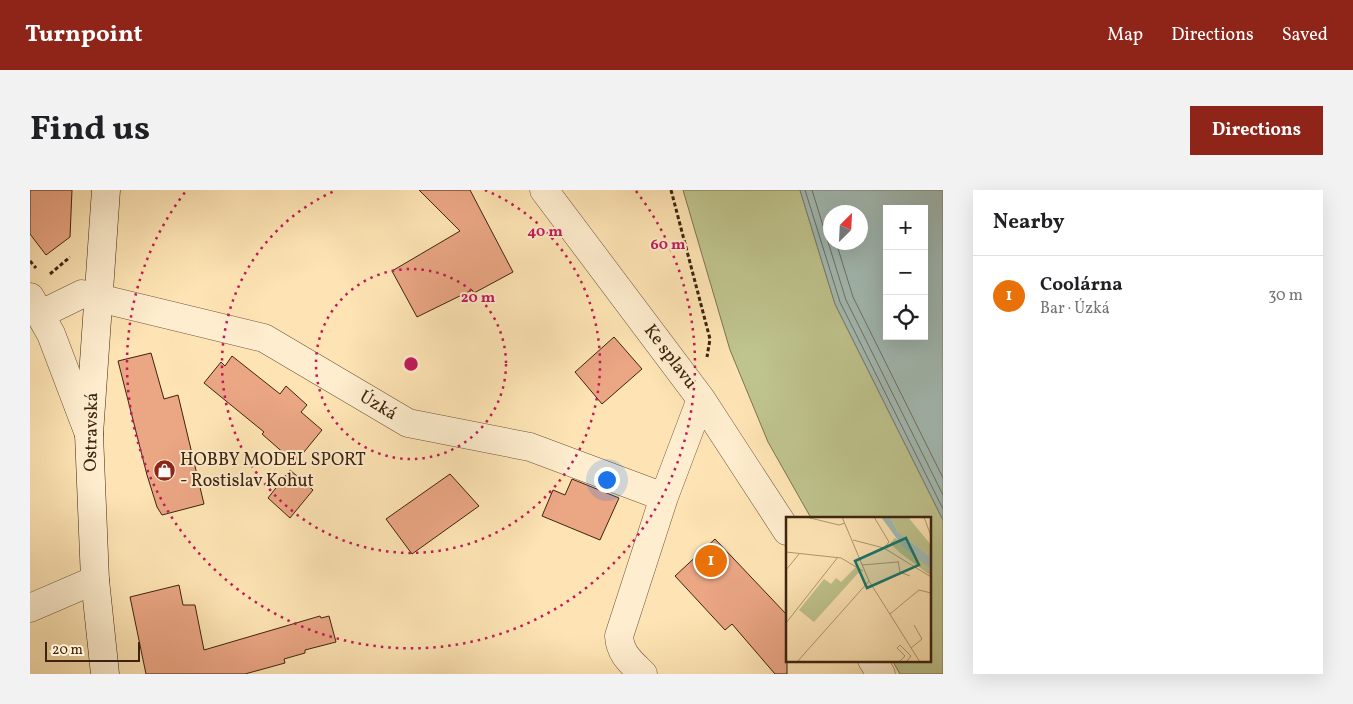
<!DOCTYPE html>
<html lang="en">
<head>
<meta charset="utf-8">
<style>
  :root { --surface:#fff; --page:#f2f2f2; --text:#202124; --muted:#757577; --line:#e0e0e0; --accent:#8f2418 }
  body { margin:0; font-family:Vollkorn,serif; background:var(--page); color:var(--text) }
  .controls { position:absolute; right:15px; top:15px; display:grid; overflow:hidden; border-radius:0px; box-shadow:0 5px 20px #0002 }
  .controls button { width:45px; height:45px; display:grid; place-items:center; padding:0; border:0; border-bottom:1px solid var(--line); background:var(--surface); color:var(--text); font:25px sans-serif }
  .compass { position:absolute; left:793px; top:15px; width:45px; height:45px; border-radius:50%; background:var(--surface); box-shadow:0 5px 20px #0002; rotate:24deg }
  .scale { position:absolute; left:15px; bottom:12px; width:95px; box-sizing:border-box; padding-left:5px; border:2px solid #3d2310; border-top:0; font-size:14px; line-height:18px; white-space:nowrap; color:#3d2310; -webkit-text-stroke:4px #feedce; paint-order:stroke }
  .you { position:absolute; left:576px; top:289px; width:18px; height:18px; margin:-12px; border:4px solid #fff; border-radius:50%; background:#1a73e8; box-shadow:0 0 0 8px #1a73e833 }
  .badge { display:grid; place-items:center; width:32px; height:32px; border-radius:50%; background:var(--accent); color:#fff; font-size:16px; font-weight:700 }
  .pin { position:absolute; translate:-50% -50%; border:2px solid #fff; box-shadow:0 1px 5px #0006 }
  .list { margin:0; padding:0; list-style:none }
  h2 { display:flex; justify-content:space-between; align-items:center; height:65px; margin:0; padding:0 20px; font-size:21px }
  h2 small { font-size:16px; font-weight:400; color:var(--muted) }
  .list li { display:grid; grid-template-columns:32px 1fr auto; gap:15px; align-items:center; box-sizing:border-box; height:80px; padding:0 20px; border-top:1px solid var(--line) }
  .list b { display:block; font-size:19px; white-space:nowrap }
  .list p { margin:0; font-size:16px; white-space:nowrap; color:var(--muted) }
  .list em { font-size:16px; font-style:normal; color:var(--muted) }
  .icon { flex:none; width:28px; height:28px; fill:none; stroke:currentColor; stroke-width:2; stroke-linecap:round; stroke-linejoin:round }
  .map { position:relative; flex:none; width:913px; height:484px; overflow:hidden; border-radius:0px }
  header { display:flex; align-items:center; gap:30px; box-sizing:border-box; height:70px; padding:0 25px; background:var(--accent); color:#fff }
  header strong { font-size:24px }
  nav { display:flex; gap:28px; margin-inline-start:auto; font-size:18px }
  .intro { display:flex; align-items:center; justify-content:space-between; box-sizing:border-box; height:120px; padding:0 30px }
  h1 { margin:0; font-size:35px }
  .button { padding:12px 22px; border-radius:0px; background:var(--accent); color:#fff; font-size:18px; font-weight:700 }
  main { display:flex; gap:30px; padding:0 30px }
  aside { flex:1; background:var(--surface); border-radius:0px; box-shadow:0 5px 20px #0002 }
  .map>svg:first-child { display:block }
  .green { fill:#bfc48e; stroke:#7e744f }
  .water { fill:#a3bcb6; stroke:#7a7f74; fill-rule:evenodd }
  .lines { fill:none; stroke-linecap:round; stroke-linejoin:round }
  .shore { stroke:#707063; stroke-width:1 }
  .building { fill:#eba684; stroke:#3d2310 }
  .street-casing { stroke:#6d5339; stroke-width:29 }
  .secondary-casing { stroke:#3d2310; stroke-width:29 }
  .path { stroke:#3d2310; stroke-width:3; stroke-dasharray:4 2.5; stroke-linecap:butt }
  .street { stroke:#feedce; stroke-width:28 }
  .secondary { stroke:#feedce; stroke-width:28 }
  .ring { fill:none; stroke:#c2185b; stroke-width:2.5; stroke-dasharray:2.5 5 }
  .labels { text-anchor:middle; dominant-baseline:central; stroke-width:4; stroke-linejoin:round; paint-order:stroke }
  .street-label { font-size:18px; fill:#3d2310; stroke:#feedce }
  .poi-label { font-size:18px; fill:#3d2310; stroke:#feedce; text-anchor:start }
  .inset-road { fill:none; stroke:#b19772; stroke-width:1 }
  .view { fill:#0f766e; fill-opacity:0.15; stroke:#0f766e; stroke-width:2.5 }
  .inset-edge { fill:none; stroke:#3d2310; stroke-width:2.5 }
  .centre { fill:#c2185b; stroke:#feedce; stroke-width:2.5 }
  .ring-label { font-size:15px; text-anchor:middle; font-weight:bold; fill:#c2185b; stroke:#feedce; stroke-width:4; stroke-linejoin:round; paint-order:stroke }
</style>
</head>
<body>
<header>
<strong>Turnpoint</strong>
<nav><a>Map</a><a>Directions</a><a>Saved</a></nav>
</header>
<div class="intro"><h1>Find us</h1><a class="button">Directions</a></div>
<main>
<div class="map">
<svg width="913" height="484" viewBox="0 0 913 484">
  <rect width="100%" height="100%" fill="#fee4b4"/>
  <filter id="stains"><feTurbulence type="fractalNoise" baseFrequency=".004" numOctaves="4"/><feColorMatrix values="0 0 0 0 .2 0 0 0 0 .09 0 0 0 0 .02 0 0 0 .5 -.17"/></filter>
  <radialGradient id="worn" r=".72"><stop offset=".6" stop-color="#630" stop-opacity="0"/><stop offset="1" stop-color="#630" stop-opacity=".3"/></radialGradient>
  <path class="green" d="M 653,0 L 770,0 L 805,114 L 913,330 L 913,484 L 870,484 L 862,470 L 899,470 L 899,328 L 781,328 L 738,252 L 700,160 Z"/>
  <path class="water" d="M 770,0 L 913,0 L 913,330 L 805,114 ZM 857,19 L 894,19 L 894,146 L 857,146 ZM 801,22 L 831,22 L 831,52 L 801,52 Z"/>
  <g class="lines">
    <path class="shore" d="M 775,0 L 810,112 L 913,319
      M 782,0 L 816,110 L 913,305
      M 806,52 L 823,107 L 913,288"/>
  </g>
  <path class="building" d="M 0,0 L 42,0 L 40,47 L 16,65 L 0,44 Z
    M 389,0 L 440,0 L 483,82 L 444,103 L 442,100 L 387,127 L 362,81 L 430,41 Z
    M 584,147 L 612,179 L 572,214 L 545,182 Z
    M 121,163 L 134,209 L 148,205 L 174,314 L 132,325 L 127,317 L 117,285 L 88,171 Z
    M 202,166 L 250,204 L 256,196 L 277,215 L 271,222 L 292,240 L 265,273 L 232,244 L 234,242 L 174,193 L 191,172 L 195,176 Z
    M 260,280 L 283,300 L 260,328 L 238,308 Z
    M 420,284 L 449,316 L 382,364 L 356,329 Z
    M 542,289 L 589,308 L 570,350 L 512,326 L 523,300 L 535,305 Z
    M 685,349 L 757,425 L 757,484 L 745,484 L 702,434 L 695,440 L 645,386 Z
    M 149,395 L 153,415 L 165,415 L 174,460 L 290,426 L 291,428 L 299,426 L 306,452 L 275,460 L 275,463 L 254,469 L 255,473 L 215,484 L 116,484 L 100,407 Z"/>
  <g class="lines">
    <defs>
      <path id="street" d="M 514,0 L 671,209 L 757,341
        M 0,107 L 21,144 L 59,244
        M 11,124 L 52,104 L 234,148 L 378,233 L 500,257 L 634,307
        M 0,418 L 65,390
        M 842,470 L 851,484
        M 613,484 C 601,472 590,464 589,446 L 634,307 L 671,209"/>
      <path id="secondary" d="M 75,484 L 65,390 L 59,244 L 76,0"/>
    </defs>
    <use href="#street" class="street-casing"/>
    <use href="#secondary" class="secondary-casing"/>
    <path class="path" d="M 641,0 L 680,149 L 677,167
      M 0,71 L 6,78
      M 20,84 L 40,67"/>
    <use href="#street" class="street"/>
    <use href="#secondary" class="secondary"/>
  </g>
  <g class="ring">
    <circle cx="381" cy="174" r="95"/>
    <path d="M455 0A189 189 0 1 1 307 0"/>
    <path d="M606 1A284 284 0 1 1 156 1"/>
  </g>
  <defs>
    <symbol id="shop-disc" viewBox="-11 -11 22 22"><circle r="9.5" fill="#8f2418" stroke="#feedce"/><path d="M-5-2.5h2.3a2.7 3.5 0 0 1 5.4 0H5L5.5 6h-11ZM-1.5-2.5h3a1.5 2.3 0 0 0-3 0Z" fill="#fff"/></symbol>
  </defs>
  <g fill-rule="evenodd">
    <use href="#shop-disc" x="122" y="268" width="25" height="25"/>
  </g>
  <g class="labels">
    <g class="street-label">
      <text transform="translate(640 167) rotate(53)">Ke splavu</text>
      <text transform="translate(348 216) rotate(31)">Úzká</text>
      <text transform="translate(62 242) rotate(-89)">Ostravská</text>
    </g>
    <g class="poi-label">
      <text x="150" y="270">HOBBY MODEL SPORT<tspan x="150" dy="21">- Rostislav Kohut</tspan></text>
    </g>
  </g>
  <g transform="translate(756 327)">
    <rect width="145" height="145" fill="#fee4b4"/>
    <path d="M 104,0 L 122,0 L 145,28 L 145,40 L 112,15 ZM 109,21 L 145,52 L 145,59 L 113,35 L 104,26 ZM 70,50 L 74,54 L 28,105 L 13,93 L 38,62 L 45,67 L 50,61 L 55,65 Z" fill="#bfc48e"/>
    <path d="M 95,0 L 104,0 L 112,15 L 145,40 L 145,52 L 117,30 Z" fill="#a3bcb6"/>
    <path class="inset-road" d="M 20,0 L 53,8 L 59,6M 56,0 L 83,64 L 134,145M 88,0 L 103,25 L 98,31M 138,0 L 145,19M 67,23 L 98,31 L 145,60M 0,35 L 55,41 L 77,54M 112,44 L 114,55 L 124,59M 76,48 L 112,45M 0,53 L 13,37M 104,97 L 133,73 L 145,76M 0,106 L 52,40M 111,131 L 114,128 L 125,139 L 120,145M 111,131 L 119,139 L 113,145M 125,131 L 136,122 L 128,108M 11,145 L 83,64"/>
    <path class="view" d="M 120,21 L 133,48 L 81,71 L 69,44 Z"/>
    <rect width="145" height="145" class="inset-edge"/>
  </g>
  <circle cx="381" cy="174" r="8" class="centre"/>
  <g class="ring-label">
    <text x="515" y="46">40 m</text>
    <text x="638" y="59">60 m</text>
    <text x="448" y="112">20 m</text>
  </g>
  <rect width="100%" height="100%" filter="url(#stains)"/>
  <rect width="100%" height="100%" fill="url(#worn)"/>
</svg>
<div class="controls">
<button>+</button>
<button>−</button>
<button><svg class="icon" aria-label="locate" viewBox="0 0 24 24"><circle cx="12" cy="12" r="6"/><path d="M12 2v4M12 18v4M2 12h4M18 12h4"/></svg></button>
</div>
<svg class="compass" viewBox="-18 -18 36 36"><path d="M0-13l5 13h-10z" fill="#e53935"/><path d="M0 13l5-13h-10z" fill="#757577"/></svg>
<div class="scale">20 m</div>
<div class="you"></div>
<div class="pin badge" style="left:681px;top:371px;background:#e8710a">1</div>
</div>
<aside>
<h2>Nearby<small></small></h2>
<ul class="list">
<li><span class="badge" style="background:#e8710a">1</span><div><b>Coolárna</b><p>Bar · Úzká</p></div><em>30 m</em></li>
</ul>
</aside>
</main>
</body>
</html>
